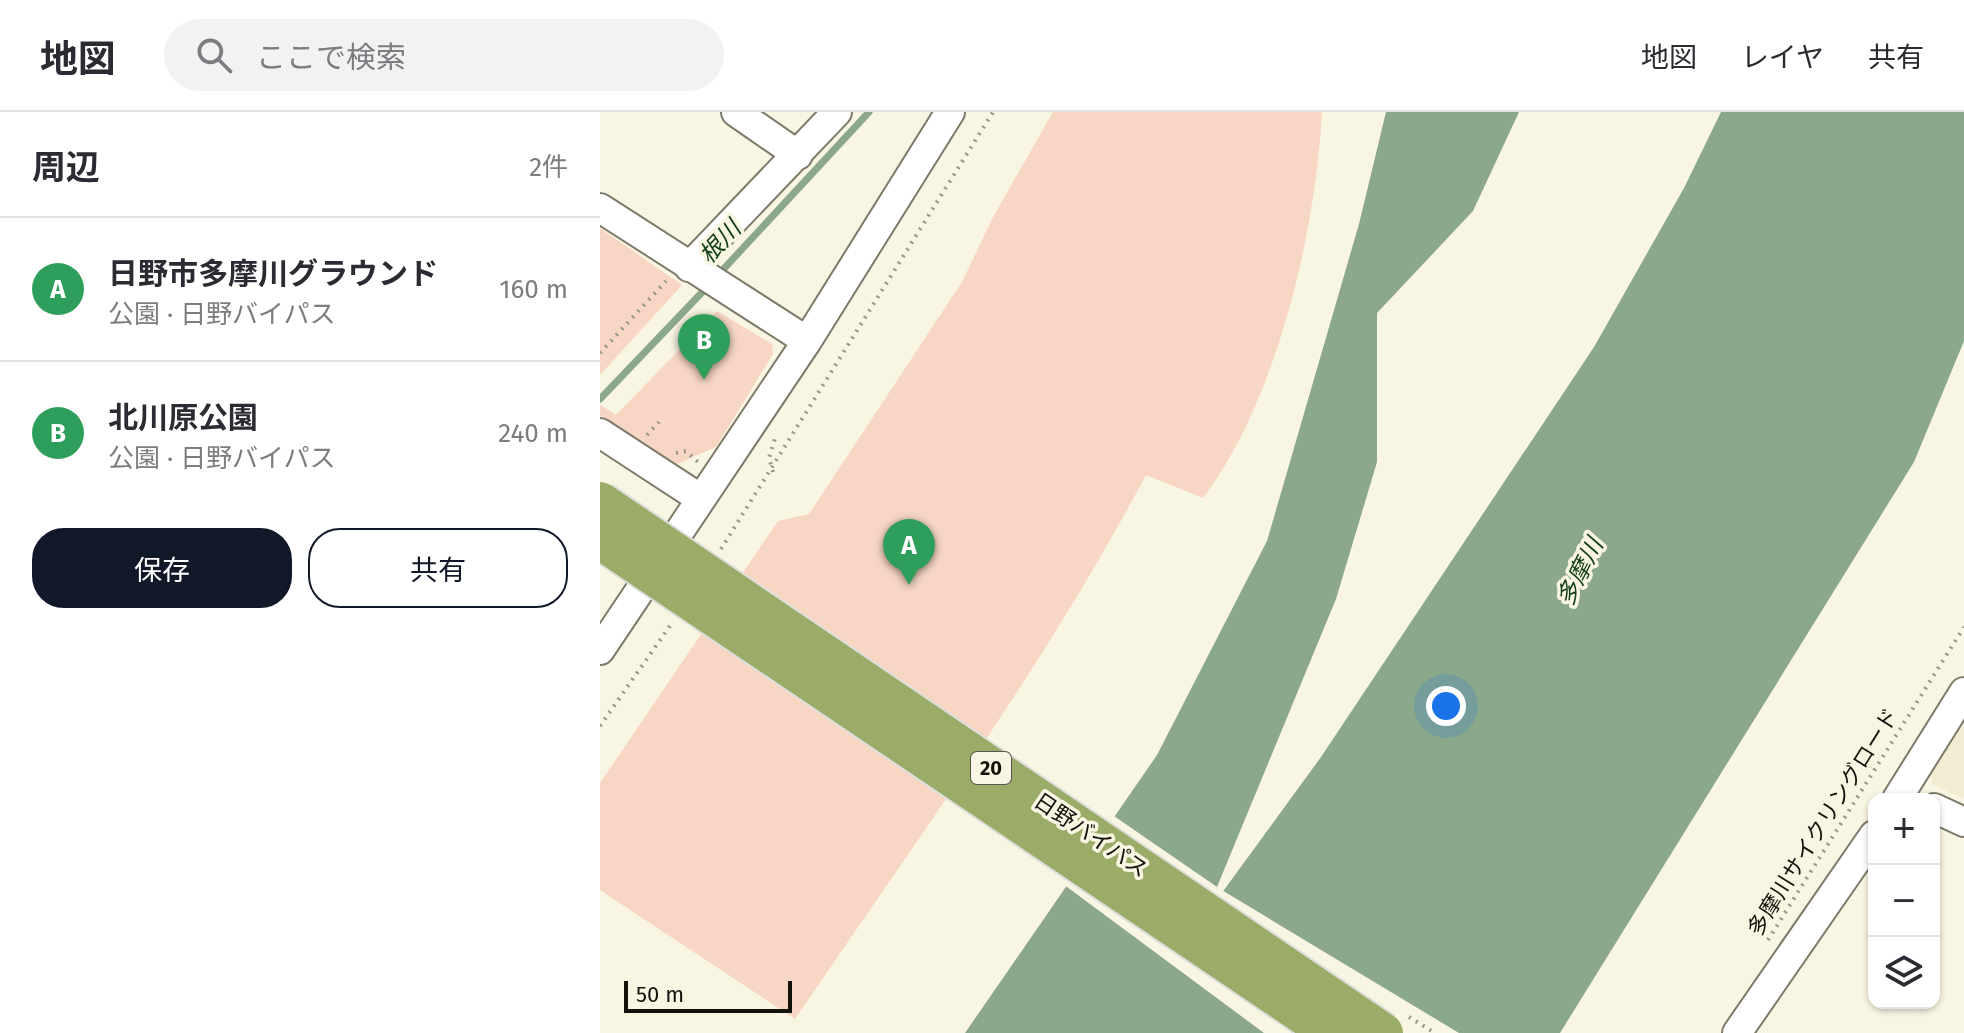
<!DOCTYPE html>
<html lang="ja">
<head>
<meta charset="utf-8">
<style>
  :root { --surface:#fff; --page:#f2f2f3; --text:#2b2b33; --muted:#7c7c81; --line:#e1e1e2; --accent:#111827 }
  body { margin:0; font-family:"Fira Sans","Noto Sans JP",sans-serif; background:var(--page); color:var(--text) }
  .controls { position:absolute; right:24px; bottom:24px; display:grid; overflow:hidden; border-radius:16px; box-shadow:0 2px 6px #0004 }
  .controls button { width:72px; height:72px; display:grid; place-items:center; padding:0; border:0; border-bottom:2px solid var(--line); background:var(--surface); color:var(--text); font:40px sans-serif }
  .scale { position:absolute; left:24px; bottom:20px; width:168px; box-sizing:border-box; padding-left:8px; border:4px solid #13120c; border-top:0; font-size:22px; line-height:28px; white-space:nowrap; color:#13120c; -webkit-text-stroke:6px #f8f5e2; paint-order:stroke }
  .you { position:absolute; left:846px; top:594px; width:28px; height:28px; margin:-20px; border:6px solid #fff; border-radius:50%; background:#1a73e8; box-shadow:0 0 0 12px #1a73e833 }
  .badge { display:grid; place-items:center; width:52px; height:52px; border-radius:50%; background:var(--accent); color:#fff; font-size:26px; font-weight:700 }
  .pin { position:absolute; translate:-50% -66px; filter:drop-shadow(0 2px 4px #0008) }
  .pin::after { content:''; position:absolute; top:42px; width:28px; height:24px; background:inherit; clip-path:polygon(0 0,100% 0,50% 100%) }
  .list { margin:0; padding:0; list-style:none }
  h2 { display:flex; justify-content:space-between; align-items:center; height:104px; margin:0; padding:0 32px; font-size:34px }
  h2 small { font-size:26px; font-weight:400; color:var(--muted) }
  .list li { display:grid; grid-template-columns:52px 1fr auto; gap:24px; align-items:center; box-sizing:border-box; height:144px; padding:0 32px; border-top:2px solid var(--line) }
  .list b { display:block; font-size:30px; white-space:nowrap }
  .list p { margin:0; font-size:26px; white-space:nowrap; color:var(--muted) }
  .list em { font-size:26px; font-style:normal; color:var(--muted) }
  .actions { display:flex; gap:16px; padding:24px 32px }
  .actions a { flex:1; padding:18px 0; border:2px solid var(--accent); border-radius:32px; text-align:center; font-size:28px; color:var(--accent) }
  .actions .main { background:var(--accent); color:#fff }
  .icon { flex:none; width:44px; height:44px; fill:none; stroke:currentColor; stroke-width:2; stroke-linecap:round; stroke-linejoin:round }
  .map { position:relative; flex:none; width:1364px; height:921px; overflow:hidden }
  header { display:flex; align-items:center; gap:48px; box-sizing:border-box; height:112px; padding:0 40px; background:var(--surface); border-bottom:2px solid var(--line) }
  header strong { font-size:38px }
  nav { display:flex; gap:44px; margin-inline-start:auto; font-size:28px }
  .search { width:560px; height:72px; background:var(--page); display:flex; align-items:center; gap:20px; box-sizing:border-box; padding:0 28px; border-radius:44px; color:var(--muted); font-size:30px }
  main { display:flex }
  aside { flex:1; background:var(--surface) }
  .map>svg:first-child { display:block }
  .built { fill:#f2edd2 }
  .green { fill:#f7d7c4 }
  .water { fill:#8ba88a }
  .pier { fill:#f8f5e2 }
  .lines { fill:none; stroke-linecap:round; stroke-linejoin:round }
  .stream { stroke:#8ba88a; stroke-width:7 }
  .minor-casing { stroke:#7d7a69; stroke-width:32 }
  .path { stroke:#989688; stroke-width:4; stroke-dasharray:2 6; stroke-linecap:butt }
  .minor { stroke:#fff; stroke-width:28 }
  .highway-bridge-casing { stroke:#dededd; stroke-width:44; stroke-linecap:butt }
  .path-bridge { stroke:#989688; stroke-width:4; stroke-dasharray:2 6; stroke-linecap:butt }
  .highway-bridge { stroke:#9aac68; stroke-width:40 }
  .labels { text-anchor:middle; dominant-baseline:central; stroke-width:7; stroke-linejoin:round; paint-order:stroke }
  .shield { fill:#f8f5e2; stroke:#58564c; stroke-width:2 }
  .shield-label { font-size:20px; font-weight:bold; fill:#13120c }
  .street-label { font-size:22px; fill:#13120c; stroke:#f8f5e2 }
  .water-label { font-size:24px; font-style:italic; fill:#144016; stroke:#f8f5e2 }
</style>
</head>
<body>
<header>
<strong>地図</strong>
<div class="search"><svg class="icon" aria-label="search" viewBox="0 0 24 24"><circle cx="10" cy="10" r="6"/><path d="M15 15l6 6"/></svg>ここで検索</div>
<nav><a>地図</a><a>レイヤ</a><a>共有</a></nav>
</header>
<main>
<aside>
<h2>周辺<small>2件</small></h2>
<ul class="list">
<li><span class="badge" style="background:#2e9e5b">A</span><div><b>日野市多摩川グラウンド</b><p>公園 · 日野バイパス</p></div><em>160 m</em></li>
<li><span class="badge" style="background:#2e9e5b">B</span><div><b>北川原公園</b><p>公園 · 日野バイパス</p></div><em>240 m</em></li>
</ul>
<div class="actions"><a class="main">保存</a><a>共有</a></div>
</aside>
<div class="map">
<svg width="1364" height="921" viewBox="0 0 1364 921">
  <rect width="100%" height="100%" fill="#f8f5e2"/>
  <path class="built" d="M 1364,609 L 1364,686 L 1332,673 L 1331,661 Z"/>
  <path class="green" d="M 453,0 L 722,0 C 716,119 676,291 603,386 L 546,363 C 445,553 316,729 195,907 L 0,778 L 0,671 L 178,409 L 209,402 L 362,170 L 393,105 Z
    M 0,116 L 82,173 L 0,263 Z
    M 117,199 L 172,232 L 173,242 L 116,335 L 75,353 L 0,304 L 0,293 L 16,303 Z"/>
  <path class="water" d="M 786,0 L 919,0 L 873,99 L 777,201 L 777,350 L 736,487 L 605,804 L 721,645 L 994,235 L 1084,76 L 1121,0 L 1364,0 L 1364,229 L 1314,350 L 960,921 L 365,921 L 557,643 L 667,429 L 759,112 Z"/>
  <path class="pier" d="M 511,702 L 620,777 L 859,921 L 664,921 L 463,772 Z"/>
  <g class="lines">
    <path class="stream" d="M 118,163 L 269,0
      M 0,287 L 110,172"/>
    <defs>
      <path id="minor" d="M 136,0 L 198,43
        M 0,96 L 207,229
        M 89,155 L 237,0
        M 0,321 L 101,387
        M 0,538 L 207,229 L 350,0
        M 1297,687 L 1364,580
        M 1334,696 L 1364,710
        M 1137,921 L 1274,723"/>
    </defs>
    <use href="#minor" class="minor-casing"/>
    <path class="path" d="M 0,241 L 66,169
      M 47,323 L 59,310
      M 76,341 L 86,339 L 98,350
      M 173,360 L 169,346 L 176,323
      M 121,437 L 393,0
      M 0,614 L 72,511
      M 1168,828 L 1364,515"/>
    <use href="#minor" class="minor"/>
    <defs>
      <path id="highway-bridge" d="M 0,390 L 783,921
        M 0,427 L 731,921"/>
    </defs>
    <use href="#highway-bridge" class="highway-bridge-casing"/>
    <path class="path-bridge" d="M 809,905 L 835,921"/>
    <use href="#highway-bridge" class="highway-bridge"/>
  </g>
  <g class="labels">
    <rect class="shield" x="371" y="640" width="40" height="32" rx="6"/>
    <g class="shield-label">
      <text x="391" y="656">20</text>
    </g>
    <g class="street-label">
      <text transform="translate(1223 710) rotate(-58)">多摩川サイクリングロード</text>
      <text transform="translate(491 723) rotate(34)">日野バイパス</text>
    </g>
    <g class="water-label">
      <text transform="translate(120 130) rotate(-47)">根川</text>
      <text transform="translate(980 460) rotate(-63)">多摩川</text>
    </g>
  </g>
</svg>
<div class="controls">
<button>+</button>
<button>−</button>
<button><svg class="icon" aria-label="layers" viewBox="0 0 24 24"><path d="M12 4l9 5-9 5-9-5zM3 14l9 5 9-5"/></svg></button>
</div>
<div class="scale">50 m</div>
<div class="you"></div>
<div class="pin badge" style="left:309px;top:473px;background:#2e9e5b">A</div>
<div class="pin badge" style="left:104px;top:268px;background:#2e9e5b">B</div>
</div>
</main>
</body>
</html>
